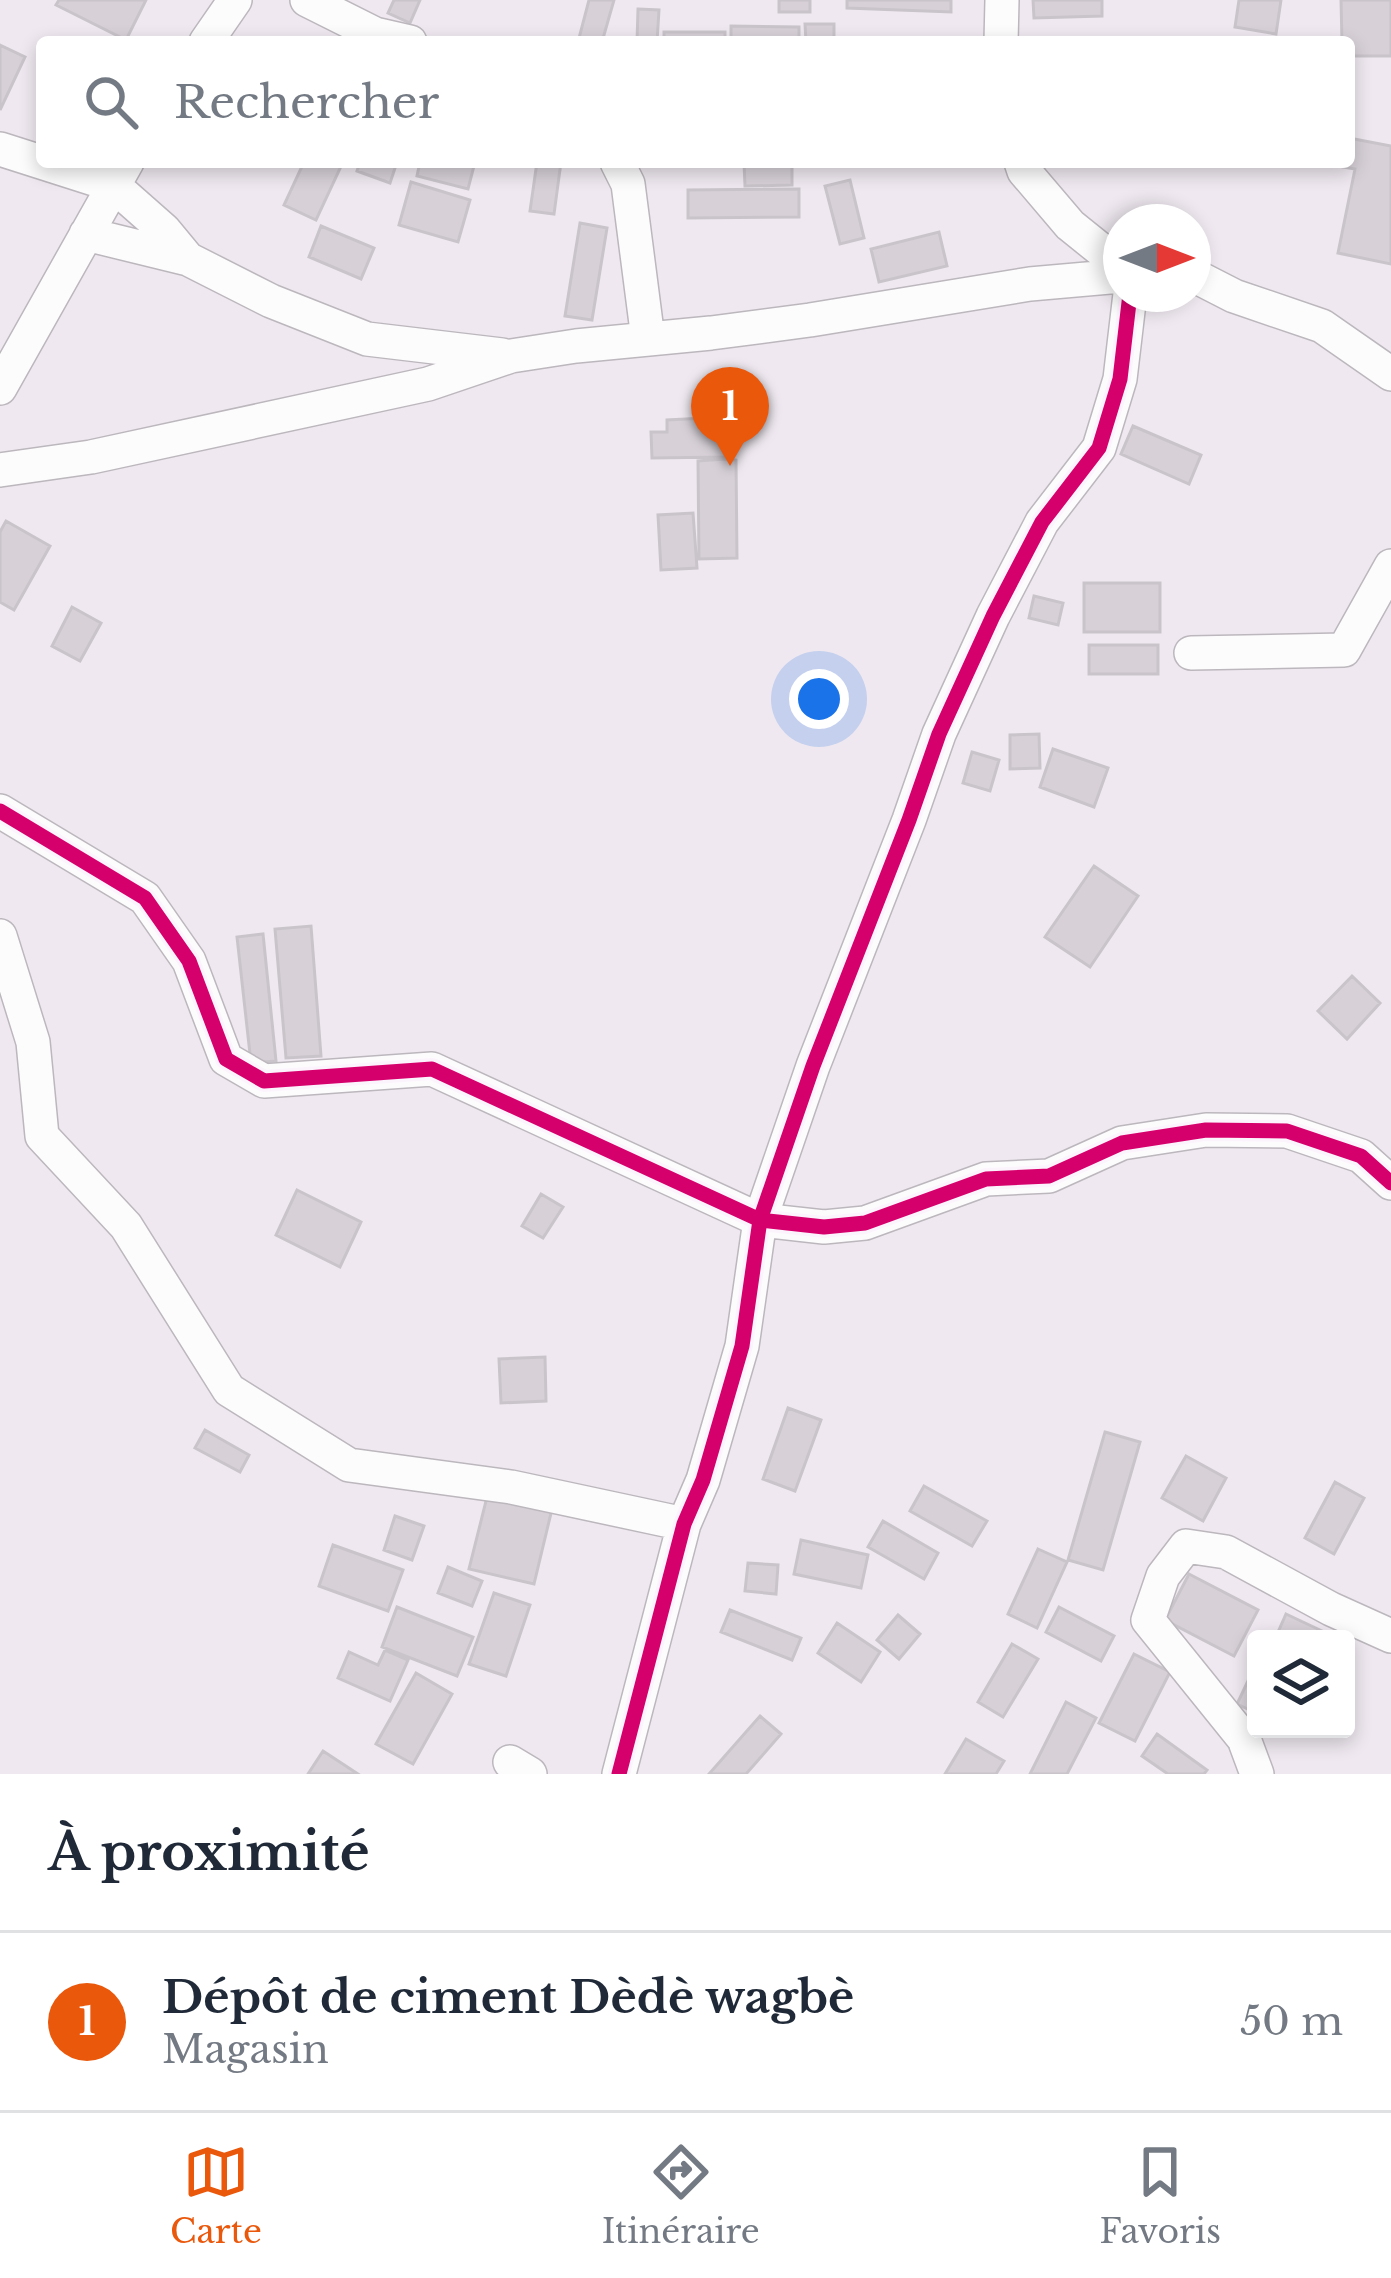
<!DOCTYPE html>
<html lang="fr">
<head>
<meta charset="utf-8">
<style>
  :root { --surface:#fff; --page:#f2f2f3; --text:#1f2937; --muted:#747a83; --line:#e0e1e3; --accent:#ea580c }
  body { margin:0; font-family:"Libre Baskerville",serif; background:var(--page); color:var(--text) }
  .controls { position:absolute; right:36px; bottom:36px; display:grid; overflow:hidden; border-radius:12px; box-shadow:0 6px 18px #0003 }
  .controls button { width:108px; height:108px; display:grid; place-items:center; padding:0; border:0; border-bottom:3px solid var(--line); background:var(--surface); color:var(--text); font:60px sans-serif }
  .compass { position:absolute; left:1103px; top:204px; width:108px; height:108px; border-radius:50%; background:var(--surface); box-shadow:0 6px 18px #0003; rotate:90deg }
  .you { position:absolute; left:819px; top:699px; width:42px; height:42px; margin:-30px; border:9px solid #fff; border-radius:50%; background:#1a73e8; box-shadow:0 0 0 18px #1a73e833 }
  .badge { display:grid; place-items:center; width:78px; height:78px; border-radius:50%; background:var(--accent); color:#fff; font-size:39px; font-weight:700 }
  .pin { position:absolute; translate:-50% -99px; filter:drop-shadow(0 3px 6px #0008) }
  .pin::after { content:''; position:absolute; top:63px; width:42px; height:36px; background:inherit; clip-path:polygon(0 0,100% 0,50% 100%) }
  .list { margin:0; padding:0; list-style:none }
  h2 { display:flex; justify-content:space-between; align-items:center; height:156px; margin:0; padding:0 48px; font-size:51px }
  h2 small { font-size:39px; font-weight:400; color:var(--muted) }
  .list li { display:grid; grid-template-columns:78px 1fr auto; gap:36px; align-items:center; box-sizing:border-box; height:180px; padding:0 48px; border-top:3px solid var(--line) }
  .list b { display:block; font-size:45px; white-space:nowrap }
  .list p { margin:0; font-size:39px; white-space:nowrap; color:var(--muted) }
  .list em { font-size:39px; font-style:normal; color:var(--muted) }
  .icon { flex:none; width:66px; height:66px; fill:none; stroke:currentColor; stroke-width:2; stroke-linecap:round; stroke-linejoin:round }
  .map { position:relative; flex:none; width:1391px; height:1774px; overflow:hidden }
  .search { position:absolute; background:var(--surface); box-shadow:0 6px 18px #0003; left:36px; right:36px; top:36px; height:132px; display:flex; align-items:center; gap:30px; box-sizing:border-box; padding:0 42px; border-radius:12px; color:var(--muted); font-size:45px }
  .sheet { height:336px; background:var(--surface) }
  nav { display:flex; justify-content:space-around; align-items:center; box-sizing:border-box; height:168px; border-top:3px solid var(--line); background:var(--surface); font-size:33px; color:var(--muted) }
  nav a { display:grid; justify-items:center; gap:6px }
  nav .on { color:var(--accent) }
  .map>svg:first-child { display:block }
  .building { fill:#d7d1d7; stroke:#c9c4ca; stroke-width:3 }
  .lines { fill:none; stroke-linecap:round; stroke-linejoin:round }
  .street-casing { stroke:#bcb7bd; stroke-width:36 }
  .street { stroke:#fdfcfd; stroke-width:33 }
  .cycleway-casing { stroke:#fcf4fd; stroke-width:22 }
  .cycleway { stroke:#d6006c; stroke-width:15 }
</style>
</head>
<body>
<div class="map">
<svg width="1391" height="1774" viewBox="0 0 1391 1774">
  <rect width="100%" height="100%" fill="#efe8f0"/>
  <path class="building" d="M 59,0 L 146,0 L 126,40 L 56,5 Z
    M 394,0 L 420,0 L 410,23 L 388,13 Z
    M 589,0 L 614,0 L 602,42 L 578,42 Z
    M 779,0 L 810,0 L 810,12 L 779,12 Z
    M 847,0 L 951,0 L 951,12 L 847,8 Z
    M 1033,0 L 1102,0 L 1102,16 L 1034,18 Z
    M 1239,0 L 1281,0 L 1276,34 L 1235,27 Z
    M 1341,0 L 1391,0 L 1391,56 L 1349,56 L 1349,42 L 1342,42 Z
    M 638,9 L 659,10 L 657,42 L 637,42 Z
    M 805,24 L 834,24 L 834,42 L 806,42 Z
    M 731,26 L 799,27 L 799,42 L 731,42 Z
    M 664,32 L 725,32 L 725,42 L 664,42 Z
    M 0,45 L 25,57 L 0,110 Z
    M 1349,138 L 1391,146 L 1391,264 L 1338,253 L 1355,169 L 1338,166 L 1339,162 L 1349,162 Z
    M 304,162 L 343,162 L 316,220 L 284,205 Z
    M 360,162 L 397,162 L 390,183 L 357,171 Z
    M 420,162 L 475,162 L 468,189 L 417,176 Z
    M 537,162 L 561,162 L 554,214 L 530,211 Z
    M 744,162 L 792,162 L 792,185 L 745,186 Z
    M 850,180 L 864,238 L 840,244 L 825,186 Z
    M 411,182 L 470,200 L 458,242 L 399,225 Z
    M 799,189 L 799,217 L 688,218 L 688,190 Z
    M 580,223 L 607,228 L 592,320 L 565,316 Z
    M 321,226 L 374,248 L 361,279 L 309,257 Z
    M 939,232 L 947,266 L 879,282 L 871,249 Z
    M 724,417 L 725,457 L 652,458 L 651,432 L 667,432 L 667,420 Z
    M 1133,426 L 1201,455 L 1189,484 L 1121,454 Z
    M 725,459 L 736,460 L 737,558 L 699,559 L 698,461 Z
    M 693,513 L 697,568 L 661,570 L 658,515 Z
    M 6,521 L 50,546 L 14,610 L 0,602 L 0,532 Z
    M 1084,583 L 1160,583 L 1160,632 L 1084,632 Z
    M 1034,596 L 1063,603 L 1058,625 L 1029,618 Z
    M 72,607 L 101,623 L 80,661 L 52,646 Z
    M 1089,645 L 1158,645 L 1158,674 L 1089,674 Z
    M 1039,734 L 1040,768 L 1010,769 L 1010,735 Z
    M 1053,749 L 1108,768 L 1094,807 L 1040,787 Z
    M 972,752 L 999,760 L 990,791 L 963,783 Z
    M 1094,866 L 1138,896 L 1090,967 L 1045,937 Z
    M 311,926 L 321,1056 L 286,1058 L 275,929 Z
    M 263,934 L 276,1061 L 251,1063 L 237,937 Z
    M 1352,976 L 1380,1003 L 1347,1039 L 1318,1011 Z
    M 297,1190 L 361,1222 L 340,1267 L 276,1235 Z
    M 541,1194 L 563,1207 L 543,1238 L 522,1226 Z
    M 545,1357 L 546,1401 L 501,1403 L 499,1359 Z
    M 788,1408 L 821,1420 L 795,1491 L 763,1479 Z
    M 205,1430 L 249,1455 L 240,1472 L 195,1448 Z
    M 1105,1432 L 1140,1442 L 1103,1570 L 1068,1560 Z
    M 1186,1456 L 1226,1478 L 1203,1521 L 1162,1498 Z
    M 1335,1482 L 1364,1498 L 1334,1554 L 1305,1538 Z
    M 924,1486 L 987,1521 L 972,1546 L 910,1511 Z
    M 488,1493 L 552,1509 L 534,1584 L 469,1569 Z
    M 395,1516 L 424,1526 L 412,1560 L 384,1550 Z
    M 883,1521 L 938,1553 L 924,1579 L 868,1547 Z
    M 801,1540 L 868,1555 L 861,1588 L 794,1574 Z
    M 333,1545 L 403,1570 L 388,1611 L 319,1586 Z
    M 1038,1549 L 1067,1562 L 1037,1628 L 1008,1614 Z
    M 748,1563 L 778,1565 L 776,1594 L 745,1591 Z
    M 448,1567 L 482,1581 L 472,1606 L 438,1593 Z
    M 1189,1574 L 1258,1610 L 1234,1656 L 1165,1620 Z
    M 494,1593 L 530,1605 L 506,1676 L 469,1664 Z
    M 397,1607 L 473,1637 L 457,1676 L 382,1647 Z
    M 1059,1607 L 1114,1636 L 1101,1661 L 1046,1632 Z
    M 730,1610 L 801,1638 L 792,1660 L 721,1632 Z
    M 1286,1614 L 1339,1639 L 1275,1639 Z
    M 898,1615 L 920,1634 L 899,1659 L 877,1640 Z
    M 837,1623 L 880,1652 L 861,1682 L 818,1653 Z
    M 1012,1644 L 1038,1659 L 1003,1717 L 978,1702 Z
    M 385,1650 L 408,1660 L 390,1701 L 338,1678 L 349,1652 L 378,1665 Z
    M 1134,1654 L 1170,1672 L 1135,1741 L 1099,1723 Z
    M 1256,1664 L 1256,1713 L 1237,1704 Z
    M 416,1673 L 452,1694 L 413,1764 L 376,1744 Z
    M 1066,1702 L 1096,1718 L 1067,1774 L 1030,1774 Z
    M 760,1716 L 781,1734 L 746,1774 L 709,1774 Z
    M 1157,1734 L 1207,1770 L 1204,1774 L 1168,1774 L 1142,1756 Z
    M 966,1739 L 1004,1761 L 996,1774 L 945,1774 Z
    M 323,1751 L 358,1774 L 308,1774 Z"/>
  <g class="lines">
    <defs>
      <path id="street" d="M 307,0 L 375,34 L 410,42
        M 206,42 L 235,0
        M 1001,42 L 1002,0
        M 0,149 L 113,185 L 164,230 L 188,259 L 271,301 L 367,339 L 502,355
        M 617,162 L 628,184 L 648,339
        M 1021,162 L 1024,171 L 1070,225 L 1121,266
        M 86,234 L 188,259
        M 1193,275 L 1234,296 L 1322,326 L 1391,374
        M 0,388 L 127,162
        M 0,470 L 91,457 L 428,384 L 511,356 L 576,346 L 711,333 L 810,320 L 1030,284 L 1121,276
        M 1191,653 L 1344,650 L 1391,566
        M 0,811 L 145,898 L 189,961 L 226,1059 L 264,1081 L 432,1069 L 760,1220 L 824,1227 L 865,1223 L 986,1179 L 1049,1176 L 1122,1143 L 1206,1130 L 1287,1131 L 1361,1156 L 1391,1183
        M 0,936 L 33,1042 L 42,1136 L 126,1226 L 229,1390 L 349,1465 L 511,1487 L 684,1524
        M 510,1762 L 530,1774
        M 619,1774 L 684,1524 L 703,1480 L 742,1346 L 760,1220 L 813,1066 L 909,820 L 939,734 L 993,616 L 1042,522 L 1099,448 L 1120,379 L 1130,294
        M 1257,1774 L 1244,1739 L 1148,1620 L 1163,1576 L 1186,1546 L 1226,1552 L 1331,1609 L 1391,1636"/>
    </defs>
    <use href="#street" class="street-casing"/>
    <use href="#street" class="street"/>
    <defs>
      <path id="cycleway" d="M 0,811 L 145,898 L 189,961 L 226,1059 L 264,1081 L 432,1069 L 760,1220 L 824,1227 L 865,1223 L 986,1179 L 1049,1176 L 1122,1143 L 1206,1130 L 1287,1131 L 1361,1156 L 1391,1183
        M 619,1774 L 684,1524 L 703,1480 L 742,1346 L 760,1220 L 813,1066 L 909,820 L 939,734 L 993,616 L 1042,522 L 1099,448 L 1120,379 L 1130,294"/>
    </defs>
    <use href="#cycleway" class="cycleway-casing"/>
    <use href="#cycleway" class="cycleway"/>
  </g>
</svg>
<div class="controls">
<button><svg class="icon" aria-label="layers" viewBox="0 0 24 24"><path d="M12 4l9 5-9 5-9-5zM3 14l9 5 9-5"/></svg></button>
</div>
<svg class="compass" viewBox="-18 -18 36 36"><path d="M0-13l5 13h-10z" fill="#e53935"/><path d="M0 13l5-13h-10z" fill="#747a83"/></svg>
<div class="you"></div>
<div class="pin badge" style="left:730px;top:466px">1</div>
<div class="search"><svg class="icon" aria-label="search" viewBox="0 0 24 24"><circle cx="10" cy="10" r="6"/><path d="M15 15l6 6"/></svg>Rechercher</div>
</div>
<section class="sheet">
<h2>À proximité<small></small></h2>
<ul class="list">
<li><span class="badge">1</span><div><b>Dépôt de ciment Dèdè wagbè</b><p>Magasin</p></div><em>50 m</em></li>
</ul>
</section>
<nav>
<a class="on"><svg class="icon" aria-label="map" viewBox="0 0 24 24"><path d="M3 6l6-2 6 2 6-2v14l-6 2-6-2-6 2zM9 4v14M15 6v14"/></svg>Carte</a>
<a><svg class="icon" aria-label="directions" viewBox="0 0 24 24"><path d="M12 3l9 9-9 9-9-9zM9 14v-3h6M13 9l2 2-2 2"/></svg>Itinéraire</a>
<a><svg class="icon" aria-label="saved" viewBox="0 0 24 24"><path d="M7 4h10v16l-5-4-5 4z"/></svg>Favoris</a>
</nav>
</body>
</html>
